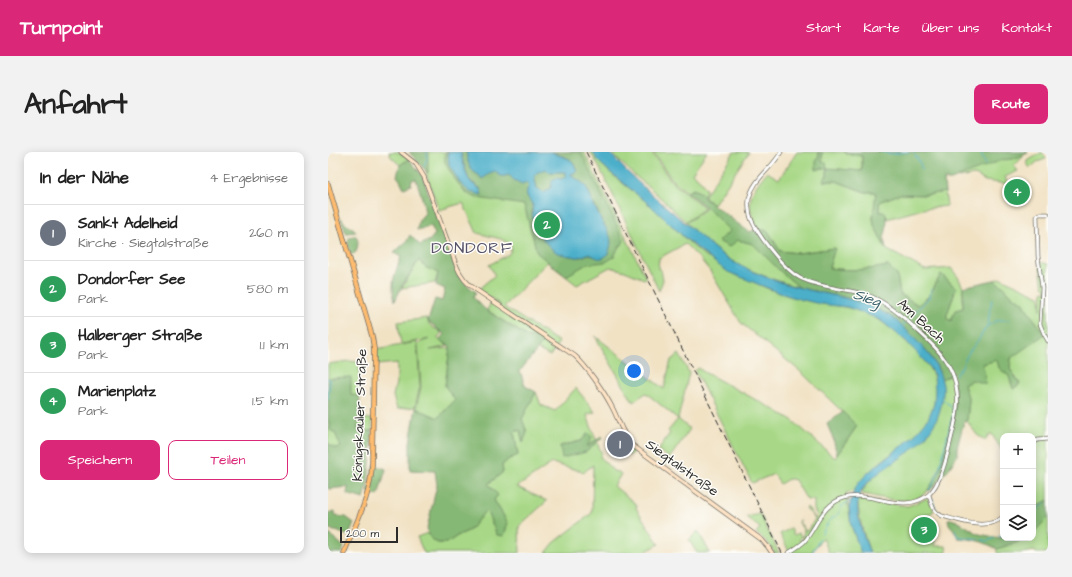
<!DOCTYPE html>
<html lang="de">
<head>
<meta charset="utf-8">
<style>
  :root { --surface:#fff; --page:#f2f2f2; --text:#222; --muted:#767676; --line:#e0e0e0; --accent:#db2777 }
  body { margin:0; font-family:"Architects Daughter",sans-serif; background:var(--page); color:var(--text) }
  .controls { position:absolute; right:12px; bottom:12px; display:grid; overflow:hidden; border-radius:8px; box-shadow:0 2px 10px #0003 }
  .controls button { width:36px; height:36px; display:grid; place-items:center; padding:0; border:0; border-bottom:1px solid var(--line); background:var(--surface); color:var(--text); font:20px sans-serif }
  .scale { position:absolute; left:12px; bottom:10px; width:58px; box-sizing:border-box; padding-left:4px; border:2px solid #2b2b2b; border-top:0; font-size:11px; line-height:14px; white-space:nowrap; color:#2b2b2b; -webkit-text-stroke:3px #fdfcf7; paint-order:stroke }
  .you { position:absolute; left:306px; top:219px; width:14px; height:14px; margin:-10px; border:3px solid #fff; border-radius:50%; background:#1a73e8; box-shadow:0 0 0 6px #1a73e833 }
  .badge { display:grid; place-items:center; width:26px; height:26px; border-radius:50%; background:var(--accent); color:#fff; font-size:13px; font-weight:700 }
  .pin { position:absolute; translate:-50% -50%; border:2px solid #fff; box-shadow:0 1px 4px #0006 }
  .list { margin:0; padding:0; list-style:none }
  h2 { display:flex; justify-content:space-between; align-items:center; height:52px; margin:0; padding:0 16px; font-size:17px }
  h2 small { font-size:13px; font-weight:400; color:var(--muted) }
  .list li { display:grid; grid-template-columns:26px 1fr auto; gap:12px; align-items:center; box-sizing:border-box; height:56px; padding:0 16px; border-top:1px solid var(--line) }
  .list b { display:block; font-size:15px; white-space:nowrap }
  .list p { margin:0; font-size:13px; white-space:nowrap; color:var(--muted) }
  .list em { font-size:13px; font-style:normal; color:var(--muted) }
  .actions { display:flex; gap:8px; padding:12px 16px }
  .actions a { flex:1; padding:9px 0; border:1px solid var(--accent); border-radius:8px; text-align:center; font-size:14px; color:var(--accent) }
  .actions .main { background:var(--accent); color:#fff }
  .icon { flex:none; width:22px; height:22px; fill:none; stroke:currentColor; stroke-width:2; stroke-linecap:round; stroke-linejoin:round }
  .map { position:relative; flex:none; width:720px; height:401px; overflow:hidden; border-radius:8px }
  header { display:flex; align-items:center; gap:24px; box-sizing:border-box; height:56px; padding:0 20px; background:var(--accent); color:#fff }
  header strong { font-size:19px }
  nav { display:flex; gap:22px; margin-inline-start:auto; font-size:14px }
  .intro { display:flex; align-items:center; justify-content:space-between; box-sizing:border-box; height:96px; padding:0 24px }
  h1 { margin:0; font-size:28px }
  .button { padding:10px 18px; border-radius:8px; background:var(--accent); color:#fff; font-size:14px; font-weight:700 }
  main { display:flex; gap:24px; padding:0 24px }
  aside { flex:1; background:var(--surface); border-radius:8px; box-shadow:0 2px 10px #0003 }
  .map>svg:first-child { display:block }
  .green { fill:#a8d887; stroke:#6a8259 }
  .forest { fill:#86b874; stroke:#587250 }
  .water { fill:#4bafca; stroke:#3b6d7a; fill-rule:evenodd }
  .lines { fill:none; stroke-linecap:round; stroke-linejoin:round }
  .stream { stroke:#4bafca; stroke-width:1 }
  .tertiary-casing { stroke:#706b61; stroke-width:4.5 }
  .secondary-casing { stroke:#706b61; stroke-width:5 }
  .primary-casing { stroke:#706b61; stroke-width:5.5 }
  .tertiary { stroke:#fff; stroke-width:3 }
  .secondary { stroke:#ffe4c6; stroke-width:3.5 }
  .primary { stroke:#febc70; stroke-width:4 }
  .rail { stroke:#2b2b2b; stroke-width:1; stroke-dasharray:6 3; stroke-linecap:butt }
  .labels { text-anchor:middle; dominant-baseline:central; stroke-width:3; stroke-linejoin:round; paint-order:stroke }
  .street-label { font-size:14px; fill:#2b2b2b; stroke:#fdfcf7 }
  .water-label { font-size:15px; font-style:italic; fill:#38606b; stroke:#fdfcf7 }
  .quarter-label { font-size:16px; letter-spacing:1px; fill:#57526a; stroke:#fdfcf7 }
</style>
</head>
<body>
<header>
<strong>Turnpoint</strong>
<nav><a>Start</a><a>Karte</a><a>Über uns</a><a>Kontakt</a></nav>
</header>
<div class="intro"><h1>Anfahrt</h1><a class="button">Route</a></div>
<main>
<aside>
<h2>In der Nähe<small>4 Ergebnisse</small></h2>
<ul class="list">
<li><span class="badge" style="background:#6b7280">1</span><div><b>Sankt Adelheid</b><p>Kirche · Siegtalstraße</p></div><em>260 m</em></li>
<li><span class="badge" style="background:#2e9e5b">2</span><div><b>Dondorfer See</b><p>Park</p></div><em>580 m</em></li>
<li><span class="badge" style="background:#2e9e5b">3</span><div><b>Halberger Straße</b><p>Park</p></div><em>1.1 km</em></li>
<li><span class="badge" style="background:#2e9e5b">4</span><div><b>Marienplatz</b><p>Park</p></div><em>1.5 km</em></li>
</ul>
<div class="actions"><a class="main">Speichern</a><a>Teilen</a></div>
</aside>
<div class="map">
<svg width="720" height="401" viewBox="0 0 720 401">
  <rect width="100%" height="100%" fill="#fdfcf7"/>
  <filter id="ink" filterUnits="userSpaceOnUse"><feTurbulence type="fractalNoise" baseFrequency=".025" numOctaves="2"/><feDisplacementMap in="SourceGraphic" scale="8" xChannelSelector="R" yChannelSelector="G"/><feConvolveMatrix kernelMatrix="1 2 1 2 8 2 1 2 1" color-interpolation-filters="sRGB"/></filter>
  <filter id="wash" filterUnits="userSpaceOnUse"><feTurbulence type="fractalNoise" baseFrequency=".012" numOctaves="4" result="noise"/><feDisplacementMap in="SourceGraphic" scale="16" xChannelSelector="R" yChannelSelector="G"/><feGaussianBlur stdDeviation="0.9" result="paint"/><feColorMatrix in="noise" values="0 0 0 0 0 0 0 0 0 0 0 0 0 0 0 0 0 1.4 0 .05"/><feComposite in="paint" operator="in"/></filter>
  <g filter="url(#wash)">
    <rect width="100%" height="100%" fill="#f1e2c4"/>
    <path class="green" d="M 61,0 L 71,0 L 81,7 L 72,13 L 63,5 Z
      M 95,0 L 256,0 L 318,126 L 316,127 L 297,119 L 282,115 L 249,133 L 219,110 L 176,155 L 231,190 L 222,204 L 209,197 L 214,191 L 201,186 L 159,158 L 164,149 L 173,153 L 151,138 L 154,134 L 167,123 L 161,113 L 181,102 L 184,95 L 179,93 L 180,91 L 173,87 L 149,81 L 135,51 L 111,58 C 104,39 96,20 95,0 Z
      M 262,0 L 265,0 C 278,22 303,36 322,53 C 342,70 359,91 380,106 C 387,110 395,114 402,117 C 412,123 423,129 434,134 C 452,142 472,148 492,151 C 508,154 524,155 539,162 C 557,169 575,186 589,200 C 604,217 611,228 606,252 C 598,291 543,305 526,339 L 518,341 L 523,373 L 533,401 L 501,401 L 495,386 L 482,401 L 462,401 L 452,382 L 463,376 L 465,382 L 467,383 L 470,381 L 472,382 L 473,386 L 471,387 L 473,390 L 476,386 L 474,385 C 479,376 472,377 471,369 L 473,368 L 471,370 L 478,379 L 481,377 L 481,375 L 482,375 L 487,367 L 478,356 L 479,355 C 483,358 485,365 489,367 L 490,365 L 486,358 L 486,348 L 479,348 L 467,328 C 461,325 457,329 452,332 L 446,322 L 424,331 L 367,219 L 370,216 L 376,220 L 447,258 L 464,268 L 507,306 L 529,274 L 473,220 L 413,171 L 382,119 L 373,108 L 357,92 L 331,106 L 330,117 L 333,118 L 335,128 L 331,139 L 285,43 L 271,15 Z
      M 283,0 L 323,0 L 344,30 L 377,56 L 358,70 L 322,36 L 305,22 L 296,13 L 291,9 Z
      M 325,0 L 379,0 L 364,21 L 374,30 L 375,33 L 378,36 L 378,38 L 376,43 L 366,37 L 359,40 L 345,29 Z
      M 406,0 L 421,0 L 386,52 L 378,47 L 377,43 Z
      M 469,0 L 491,0 L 489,18 L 494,16 L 500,17 L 500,22 L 495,29 L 508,29 L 537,40 L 548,40 L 545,66 L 546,73 L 558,97 L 597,118 L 623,116 L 630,125 L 635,135 L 635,157 L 624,169 L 618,166 L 628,136 L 613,122 L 601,144 L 590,153 L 572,142 L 569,123 L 560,114 C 538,118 523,119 501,116 L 506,96 L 470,101 L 452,99 L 440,79 L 430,77 C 416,52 422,40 439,20 L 451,27 Z
      M 494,0 L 516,0 L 523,3 L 534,4 L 534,19 L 499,16 L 494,10 Z
      M 694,0 L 695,5 L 686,14 L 690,19 L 677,25 L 680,32 L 679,32 L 657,29 L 649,24 L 646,23 L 631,26 L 628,25 Z
      M 714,0 L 718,7 L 709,10 L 702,16 L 698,10 Z
      M 697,33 L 700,36 L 694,40 L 696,42 L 692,46 L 690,45 L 687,46 L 684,40 Z
      M 617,40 L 619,54 L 595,57 L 559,67 L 559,64 L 552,60 L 551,52 L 553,49 L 572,42 L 598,43 Z
      M 379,56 L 402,79 L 390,89 L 410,88 L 425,92 L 451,118 L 472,136 C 450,129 429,122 409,112 C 390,101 374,86 358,71 Z
      M 91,108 L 97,115 L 110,121 L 107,131 L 74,136 Z
      M 711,110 L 720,112 L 720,348 L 712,353 L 705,359 L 705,284 L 675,284 L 675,300 L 663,281 L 657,288 L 649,283 L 639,269 L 641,248 L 636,233 L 644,228 L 655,212 L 670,207 L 671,216 L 681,224 L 685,237 L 692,232 L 682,217 L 683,206 L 714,177 L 702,162 L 695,150 L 685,145 L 677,136 L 666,128 L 673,126 L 712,144 L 713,158 L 715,139 L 719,140 L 718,137 L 715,134 Z
      M 99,166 C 100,174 106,176 113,180 L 113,182 L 109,186 L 120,194 L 102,198 L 122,196 L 117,234 L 127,248 L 110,266 L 88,256 L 93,235 L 90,193 L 93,190 L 102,187 L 73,192 L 70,170 Z
      M 267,184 L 336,237 L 343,208 L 351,202 L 361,221 L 350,267 L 362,277 L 336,314 L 335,313 L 341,306 L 330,298 L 342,281 L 340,279 L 350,267 L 318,241 L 305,250 Z
      M 89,190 L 92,235 L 87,255 L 69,257 L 65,244 L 69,226 L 69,211 L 49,213 L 48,198 Z
      M 21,209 L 31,210 L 32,244 L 23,244 L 0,226 L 0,212 Z
      M 623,223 C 626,234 629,245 627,256 C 624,277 611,336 592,345 C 578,353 550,345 535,342 L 534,340 L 543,327 L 599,283 L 615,234 L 613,227 Z
      M 248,236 L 267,260 L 259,263 L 268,288 L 259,295 L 253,289 L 232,294 L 258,300 L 269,290 L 274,302 L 272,304 C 275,310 281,313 285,319 L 291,320 L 293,322 L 286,334 L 309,353 L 308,356 L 331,392 L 315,401 L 218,401 L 226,391 L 264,361 L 265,313 L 256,320 L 224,311 L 189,335 L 219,349 L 191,374 L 192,401 L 96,401 L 89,385 L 100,381 L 104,388 L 110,391 L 119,391 L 129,384 L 142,378 L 158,357 L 169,383 L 180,371 L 166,348 L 169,343 L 160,332 L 175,320 L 174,313 L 181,307 L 190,303 L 186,280 L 192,278 L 195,290 L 199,280 L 194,267 L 208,240 L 213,253 L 227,259 Z
      M 30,266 L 44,267 L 44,279 L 30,279 Z
      M 0,269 L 2,271 L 14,295 L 7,296 L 1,292 L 0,290 Z
      M 300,291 L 307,298 L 302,303 L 300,303 L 299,302 L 293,299 L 295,294 Z
      M 600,346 L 606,359 L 592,367 L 594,369 L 601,368 L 602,379 L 606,379 L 607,394 L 618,394 L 619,401 L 542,401 C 536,383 530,366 530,347 L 580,354 Z
      M 705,361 L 720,366 L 720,401 L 708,401 L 707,399 L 693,401 L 669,401 L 669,397 L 690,390 L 697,386 L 705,386 L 705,381 L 718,367 Z
      M 432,362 L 451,401 L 446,401 C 443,392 436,387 428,381 L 432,376 L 418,365 Z
      M 370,379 L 382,401 L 369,401 L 361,388 Z"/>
    <path class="forest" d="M 81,0 L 100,0 L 100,21 Z
      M 117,0 L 120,0 L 121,13 L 153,37 L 141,28 L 135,9 L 133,0 L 138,0 C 140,7 140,15 146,20 C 149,22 152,23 154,27 L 166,18 C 173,23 171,26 181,23 L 186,28 L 199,30 L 201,32 C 201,35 200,36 199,38 C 197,44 202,48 205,53 C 203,59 204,64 206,70 L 236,102 C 241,104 247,105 252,105 C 260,104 258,100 267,105 L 281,82 L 275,71 L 267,54 L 263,49 L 264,47 L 257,33 L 243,23 L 243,22 L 249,20 C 248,17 247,13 245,10 C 241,5 230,3 224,0 L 253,0 L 296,88 L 294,93 L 291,94 L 286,105 L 278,110 L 259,112 L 238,124 L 209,101 L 196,53 L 149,46 L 138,41 L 126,26 L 117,11 Z
      M 491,0 L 494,0 L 494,10 L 498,10 L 499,16 L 534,19 L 534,4 L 523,3 L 516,0 L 699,0 L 700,1 L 685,7 L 674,8 L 623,28 L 616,28 L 617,40 L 598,43 L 572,42 L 553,49 L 551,52 L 552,60 L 557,60 L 559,67 L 558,79 L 556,85 L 558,97 L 546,73 L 545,66 L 548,40 L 537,40 L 508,29 L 495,29 L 500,22 L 498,21 L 500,18 L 494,16 L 488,18 L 488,7 L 490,6 Z
      M 81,7 L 94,23 L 128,118 C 133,127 139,134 148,140 L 145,145 L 158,158 L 201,186 L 206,184 L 214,191 L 209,198 L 192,219 L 197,234 L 208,240 L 194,267 L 199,280 L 195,291 L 192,278 L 186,280 L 190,303 L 181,307 L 174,313 L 175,320 L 160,332 L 170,343 L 166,348 L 180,371 L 176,384 L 169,383 L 158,358 L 142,378 L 129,384 L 119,391 L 110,391 L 104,388 L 100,381 L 99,376 L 109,333 L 107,319 L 82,318 L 82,291 L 88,256 L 110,266 L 127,248 L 117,234 L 122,194 L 111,188 L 116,182 L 100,169 L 107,147 L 114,149 L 117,137 L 108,133 L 110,121 L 97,115 L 91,108 L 75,132 L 67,149 C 62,131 67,122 73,105 L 66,101 L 79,89 L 82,83 L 92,93 L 102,88 L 107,82 L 103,74 L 89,78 L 91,68 L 97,61 L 95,49 L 88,27 L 84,28 L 83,33 L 76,36 L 72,28 L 69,24 L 72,13 Z
      M 218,17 L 222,20 L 238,20 L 238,24 L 234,27 L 228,26 L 223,35 L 216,41 L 209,36 L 206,24 L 210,20 Z
      M 366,37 L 376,43 L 376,46 L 421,80 L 430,77 L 440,79 L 452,99 L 470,101 L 507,96 L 501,116 C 523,119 538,118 560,114 L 569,123 L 572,142 L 590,153 L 601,144 L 613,122 L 628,136 L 618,166 L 623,169 L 627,158 L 635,156 L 635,135 L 666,128 L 677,136 L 685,145 L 695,150 L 702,162 L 717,182 L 683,206 L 682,217 L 692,232 L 685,237 L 681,224 L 671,216 L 669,208 L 655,212 L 658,232 L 644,228 L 636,233 L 641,248 L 639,269 L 636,269 L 629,296 L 629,304 L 622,315 L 602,339 L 600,338 L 611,320 L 620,288 L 627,255 L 627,236 L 623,223 L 613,227 L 609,214 L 600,201 L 561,163 L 519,146 L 472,136 L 451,118 L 425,92 L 410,88 L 401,95 L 390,89 L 402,79 L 379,56 L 359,40 Z
      M 12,65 C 17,70 17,74 25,76 L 28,80 L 18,81 Z
      M 25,84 L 28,84 C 31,88 30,95 28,100 L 23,103 C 21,98 19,92 21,86 Z
      M 23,225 L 23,243 L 32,244 L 30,279 L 44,279 C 43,302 42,325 36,347 L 19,342 L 20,335 L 0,337 L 0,290 L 1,292 L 7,296 L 13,295 L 7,281 L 2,278 L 2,271 L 0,269 L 0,226 Z
      M 515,260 L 529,274 L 509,303 L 505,286 L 499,272 Z
      M 260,281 L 264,285 L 259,295 L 274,284 L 275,286 L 269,290 L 258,300 L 234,306 L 232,294 L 253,289 Z
      M 46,313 L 58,317 L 50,344 L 40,340 Z
      M 720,348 L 720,366 L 705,381 L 705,359 L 712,353 Z
      M 7,359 L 7,364 L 18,365 L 26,371 L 21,384 L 8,379 L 6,379 L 0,376 L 0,361 Z
      M 620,367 L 623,367 L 629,369 L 651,382 L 672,386 L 675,385 L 675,386 L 697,386 L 690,390 L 669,397 C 655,389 645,387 630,386 L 626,378 L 621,372 Z
      M 0,381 L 6,386 L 16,395 L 14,401 L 0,401 Z"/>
    <path class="water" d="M 120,0 L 133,0 C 134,7 138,24 142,29 C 148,36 152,33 154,43 L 142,40 L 132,31 L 121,13 Z
      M 138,0 L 224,0 C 230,4 241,5 245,10 C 247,13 248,17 249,20 L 243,22 L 243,23 L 257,33 L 264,47 L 263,49 C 269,57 270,64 275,71 C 280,80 285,86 282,96 C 281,100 279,104 275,106 C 269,108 266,103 260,102 C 256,102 259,103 255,104 C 251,106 247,105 243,104 C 239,104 232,102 228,100 C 214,90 201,70 205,53 C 202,48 197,44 199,38 C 200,36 201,34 201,32 L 199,30 L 194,32 L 186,28 L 181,23 C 171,26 173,23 166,19 L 154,27 C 152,23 149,22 146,20 C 140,15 140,7 138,0 ZM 218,17 L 221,20 L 238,20 L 238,24 L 234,27 L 228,26 L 224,28 L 223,35 L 216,41 L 209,36 L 206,24 L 210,20 Z
      M 265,0 L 281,0 C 304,27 331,48 357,71 C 374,85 389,101 409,112 C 429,122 451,131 473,136 C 504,144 532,146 560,163 C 570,168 580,180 588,188 C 601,201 611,214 615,233 C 616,241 614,250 612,258 C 608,273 598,286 586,296 C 570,310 533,326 530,349 C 528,367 536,385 542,401 L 533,401 L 523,373 L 521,355 L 526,338 L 531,330 L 542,319 L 585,285 L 600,267 L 606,252 L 607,238 L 606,223 L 599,212 L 578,189 L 552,168 L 538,162 L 519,155 L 492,152 L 471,147 L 452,141 L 400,120 L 381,106 L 356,85 L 322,53 L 283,21 L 269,8 Z"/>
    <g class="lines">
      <path class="stream" d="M 99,0 L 99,5
        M 553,0 L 564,2 L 581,0
        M 585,0 L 586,1
        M 652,0 L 658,13
        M 587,3 L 592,11 L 594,18
        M 96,15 L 99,6
        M 582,166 L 602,144 L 604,136
        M 574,174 L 578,170
        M 660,174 C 670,167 669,168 681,168
        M 628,223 L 628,222 L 633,216 L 641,200 L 651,187 L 660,172 L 662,157 L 664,148
        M 0,226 L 2,229 L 0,248
        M 601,339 L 610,321 L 625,261 L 624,256 L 614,246
        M 604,346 L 608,357
        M 705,363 L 713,354 L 717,351
        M 627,378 L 629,384 L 632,385 L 651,387 L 659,389 L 667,386
        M 494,382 L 501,369 L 510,362 L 514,354 L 522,349
        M 671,384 L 675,384
        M 484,401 L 492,386"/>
    </g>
  </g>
  <g filter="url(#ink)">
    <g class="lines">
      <defs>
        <path id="tertiary" d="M 453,0 C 444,17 425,27 421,47 C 420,55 421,62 424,69 C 432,86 457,119 474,127 C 495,137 520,136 542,144 C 561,152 576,165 591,180 C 600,188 610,197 617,208 C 631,227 632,253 626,275 C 621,294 615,331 600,343 C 575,363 544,338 516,346 C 494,352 489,375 476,390 C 471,394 466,398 460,401
          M 720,62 L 711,62 L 709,64 L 710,104 L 714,136 L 712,172 L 716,182 L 720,189
          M 705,291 L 710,288 L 720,287
          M 601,343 C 604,352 604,359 614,364 C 633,369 659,379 675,365"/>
        <path id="secondary" d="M 73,0 L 88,12 L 96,25 L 129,115 C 133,125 138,131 147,137 L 247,204 C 260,216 277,241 285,257 C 291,269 295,283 304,293 L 434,388 L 440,395 L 444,401"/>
        <path id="primary" d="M 0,32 L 44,184 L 46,197 L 44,313 C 43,344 27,373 16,401"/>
      </defs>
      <use href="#tertiary" class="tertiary-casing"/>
      <use href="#secondary" class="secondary-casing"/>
      <use href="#primary" class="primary-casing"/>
      <use href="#tertiary" class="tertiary"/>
      <use href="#secondary" class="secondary"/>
      <use href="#primary" class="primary"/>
      <path class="rail" d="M 258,0 L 454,401"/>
    </g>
  </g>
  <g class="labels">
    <g class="street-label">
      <text transform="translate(593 169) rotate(42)">Am Bach</text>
      <text transform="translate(32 263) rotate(-88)">Königskauler Straße</text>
      <text transform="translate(354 316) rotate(36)">Siegtalstraße</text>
    </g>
    <g class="water-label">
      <text transform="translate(539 146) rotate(18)">Sieg</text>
    </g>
    <g class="quarter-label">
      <text x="144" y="96">DONDORF</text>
    </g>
  </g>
</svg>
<div class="controls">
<button>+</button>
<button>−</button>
<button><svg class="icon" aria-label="layers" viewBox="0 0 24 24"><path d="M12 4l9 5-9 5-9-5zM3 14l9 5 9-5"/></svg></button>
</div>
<div class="scale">200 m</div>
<div class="you"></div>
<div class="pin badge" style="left:292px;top:292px;background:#6b7280">1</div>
<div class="pin badge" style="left:219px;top:73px;background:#2e9e5b">2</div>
<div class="pin badge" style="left:596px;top:378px;background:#2e9e5b">3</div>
<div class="pin badge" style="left:689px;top:40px;background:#2e9e5b">4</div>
</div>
</main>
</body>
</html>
